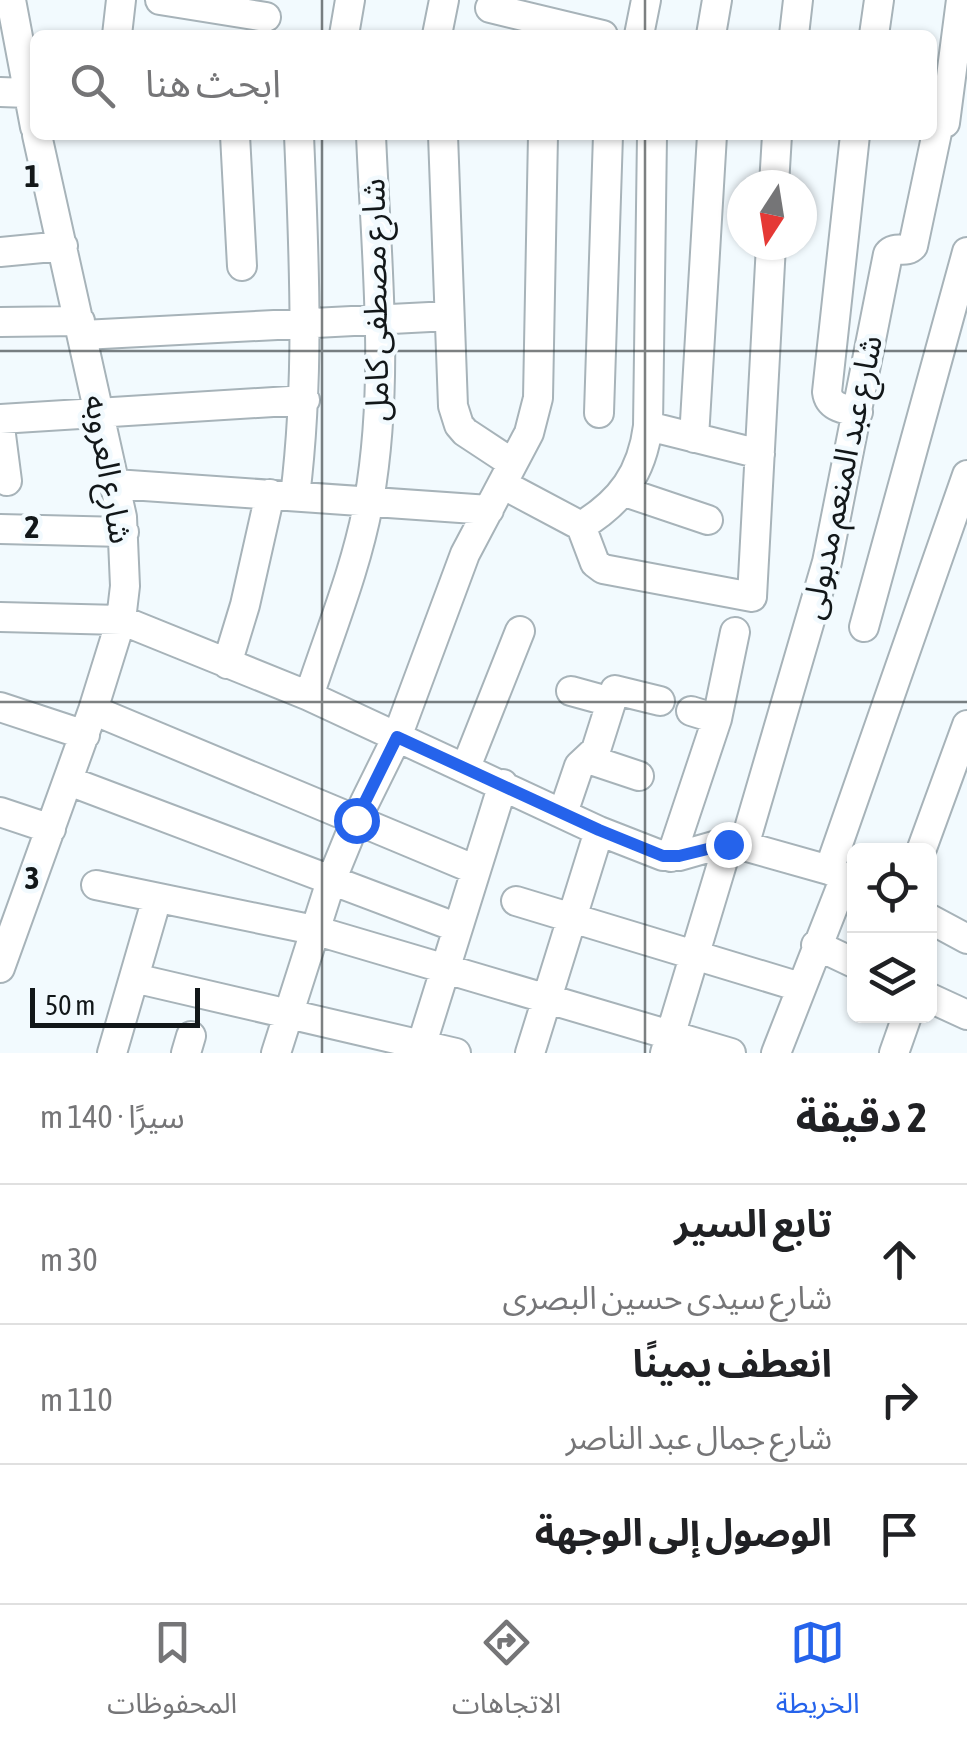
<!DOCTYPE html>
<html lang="ar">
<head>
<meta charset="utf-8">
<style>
  :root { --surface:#fff; --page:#f2f2f2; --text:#202124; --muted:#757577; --line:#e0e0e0; --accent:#2563eb }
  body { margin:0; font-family:"Asap Condensed","Noto Sans Arabic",sans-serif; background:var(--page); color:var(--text); direction:rtl }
  .controls { position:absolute; right:30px; bottom:30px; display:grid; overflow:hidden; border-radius:15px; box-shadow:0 2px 8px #0004 }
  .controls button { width:90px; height:90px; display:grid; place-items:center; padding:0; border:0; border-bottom:2px solid var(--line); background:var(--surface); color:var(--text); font:50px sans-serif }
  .compass { position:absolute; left:727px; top:170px; width:90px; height:90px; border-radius:50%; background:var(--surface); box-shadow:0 2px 8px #0004; rotate:192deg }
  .scale { position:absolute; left:30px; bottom:25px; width:170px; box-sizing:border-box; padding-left:10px; border:5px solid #121719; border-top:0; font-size:28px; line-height:35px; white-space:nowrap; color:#121719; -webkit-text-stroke:8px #f2fafe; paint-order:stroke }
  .stop { position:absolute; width:30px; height:30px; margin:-22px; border:8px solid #2563eb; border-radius:50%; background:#fff }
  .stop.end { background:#2563eb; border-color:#fff; box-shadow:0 2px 10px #0008 }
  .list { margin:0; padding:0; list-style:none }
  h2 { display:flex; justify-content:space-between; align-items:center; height:130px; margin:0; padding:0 40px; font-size:42px }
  h2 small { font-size:32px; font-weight:400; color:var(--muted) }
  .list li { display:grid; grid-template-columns:65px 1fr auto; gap:30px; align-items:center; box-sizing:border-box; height:140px; padding:0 40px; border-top:2px solid var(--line) }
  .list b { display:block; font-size:38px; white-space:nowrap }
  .list p { margin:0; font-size:32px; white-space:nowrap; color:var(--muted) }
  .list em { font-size:32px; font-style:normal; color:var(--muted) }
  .icon { flex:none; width:55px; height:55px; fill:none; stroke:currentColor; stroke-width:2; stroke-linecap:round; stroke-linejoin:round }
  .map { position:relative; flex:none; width:967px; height:1053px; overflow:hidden; direction:ltr }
  .search { position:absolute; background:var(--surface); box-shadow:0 2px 8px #0004; left:30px; right:30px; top:30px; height:110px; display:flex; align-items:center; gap:25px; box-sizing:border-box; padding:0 35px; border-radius:15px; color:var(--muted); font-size:38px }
  .sheet { height:550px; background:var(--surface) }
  nav { display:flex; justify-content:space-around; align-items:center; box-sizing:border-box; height:140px; border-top:2px solid var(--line); background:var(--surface); font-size:28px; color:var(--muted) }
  nav a { display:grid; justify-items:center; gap:5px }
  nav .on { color:var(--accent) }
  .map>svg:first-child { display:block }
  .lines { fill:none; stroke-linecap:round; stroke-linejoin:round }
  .minor-casing { stroke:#a7b3b9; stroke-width:32 }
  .minor { stroke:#fff; stroke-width:28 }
  .route { stroke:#2563eb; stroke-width:12 }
  .grid { fill:none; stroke:#121719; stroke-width:2.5; stroke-opacity:0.55 }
  .labels { text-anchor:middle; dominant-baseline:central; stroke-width:9; stroke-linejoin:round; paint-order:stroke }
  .street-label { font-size:32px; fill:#121719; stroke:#f2fafe }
  .grid-label { font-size:32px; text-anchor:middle; font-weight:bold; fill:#121719; stroke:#f2fafe; stroke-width:9; stroke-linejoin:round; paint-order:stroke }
</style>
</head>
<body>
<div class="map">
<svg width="967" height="1053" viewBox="0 0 967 1053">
  <rect width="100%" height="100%" fill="#f2fafe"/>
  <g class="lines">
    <defs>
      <path id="minor" d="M 11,0 L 35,127
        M 160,0 L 266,17
        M 490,8 L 603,35
        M 117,35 L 121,0
        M 344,35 L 350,0
        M 437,35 L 444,0
        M 639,35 L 646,0
        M 711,35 L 717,0
        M 794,35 L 798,0
        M 874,35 L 879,0
        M 0,92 L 28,93
        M 945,123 L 961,0
        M 235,135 L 242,266
        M 443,135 L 453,406 L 459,425 L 465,432 L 512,463
        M 855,135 L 827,392 C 829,408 845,409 858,412
        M 774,185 L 777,135
        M 0,252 L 63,246
        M 0,322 L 80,321
        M 83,335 L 449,316
        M 599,413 L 608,135
        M 0,419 L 305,400
        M 648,426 L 760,454
        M 0,427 L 7,481
        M 694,438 L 712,135
        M 115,484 L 489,510
        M 502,484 L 581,526 L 595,563 L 603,569 L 752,597 L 771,245
        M 625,492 L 708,520
        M 295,496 C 310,376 304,256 299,135
        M 581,526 C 621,502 642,473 648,426 L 652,135
        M 0,529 L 124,532
        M 0,617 L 121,620 L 309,696 L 599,831 L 663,856 L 679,856 L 714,846 L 744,846 L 829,870 L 854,882
        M 864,627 L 967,252
        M 227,664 L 245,605 L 270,494
        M 571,691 L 611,702
        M 309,696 C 330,632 357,567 369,500 C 390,379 376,257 371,135
        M 0,707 L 85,735
        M 93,710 L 476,870
        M 691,711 L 717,719
        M 588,759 L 639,776
        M 466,767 L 520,631
        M 69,781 L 458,928
        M 0,812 L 51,829
        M 563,813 L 579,766 L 596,750 L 615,690 L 660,701
        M 744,846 L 827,562 L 888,254 C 895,245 906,254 913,246 L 939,123
        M 921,851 L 967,725
        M 671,857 L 717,719 L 735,632
        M 829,870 L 967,475
        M 96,885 L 314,930 L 731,1053
        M 516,901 L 800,987
        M 930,919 L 967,939
        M 816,945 L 854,963
        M 0,968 L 93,710 L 121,620 L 125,586 L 122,517 L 37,135
        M 134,978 L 456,1053
        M 930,998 L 967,1015
        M 112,1053 L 157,898
        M 186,1053 L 191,1036
        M 276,1053 L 331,881 L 356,820 L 397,737 L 465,554 L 529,433 L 538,398 L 543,135
        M 419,1053 L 503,784
        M 530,1053 L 599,831
        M 665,1053 L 728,844
        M 776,1053 L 845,877
        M 894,1053 L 907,1016"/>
    </defs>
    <use href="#minor" class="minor-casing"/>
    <use href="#minor" class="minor"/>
  </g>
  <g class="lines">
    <path class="route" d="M 356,820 L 397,737 L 599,830 L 663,856 L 679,856 L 728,844"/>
  </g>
  <path class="grid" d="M 322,0 L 322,35M 645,0 L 645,35M 322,135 L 322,1053M 645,135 L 645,1053M 0,351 L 967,351M 0,702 L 967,702"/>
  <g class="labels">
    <g class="street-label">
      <text transform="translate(375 300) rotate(-91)">شارع مصطفى كامل</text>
      <text transform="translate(109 469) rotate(80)">شارع العروبه</text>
      <text transform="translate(841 477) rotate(-78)">شارع عبد المنعم مدبولى</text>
    </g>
  </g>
  <g class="grid-label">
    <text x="32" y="187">1</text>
    <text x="32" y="538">2</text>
    <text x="32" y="889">3</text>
  </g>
</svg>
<div class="controls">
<button><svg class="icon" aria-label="locate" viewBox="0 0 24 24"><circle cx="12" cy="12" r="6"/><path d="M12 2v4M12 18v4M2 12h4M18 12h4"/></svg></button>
<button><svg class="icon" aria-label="layers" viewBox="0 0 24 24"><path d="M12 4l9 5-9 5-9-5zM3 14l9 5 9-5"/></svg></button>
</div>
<svg class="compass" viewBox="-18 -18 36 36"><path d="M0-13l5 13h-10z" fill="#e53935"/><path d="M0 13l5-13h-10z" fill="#757577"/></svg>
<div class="scale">50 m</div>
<div class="stop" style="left:356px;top:820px"></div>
<div class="stop end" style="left:728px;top:844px"></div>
<div class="search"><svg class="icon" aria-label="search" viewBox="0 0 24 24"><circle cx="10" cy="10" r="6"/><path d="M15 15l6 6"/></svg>ابحث هنا</div>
</div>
<section class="sheet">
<h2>2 دقيقة<small>سيرًا · 140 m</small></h2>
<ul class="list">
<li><svg class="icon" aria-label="ahead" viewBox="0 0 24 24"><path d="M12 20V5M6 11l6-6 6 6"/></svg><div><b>تابع السير</b><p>شارع سيدى حسين البصرى</p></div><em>30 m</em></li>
<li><svg class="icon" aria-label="right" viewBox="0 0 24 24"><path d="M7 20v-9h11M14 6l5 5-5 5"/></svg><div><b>انعطف يمينًا</b><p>شارع جمال عبد الناصر</p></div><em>110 m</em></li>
<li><svg class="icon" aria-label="arrive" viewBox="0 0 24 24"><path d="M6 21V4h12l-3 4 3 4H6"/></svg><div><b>الوصول إلى الوجهة</b></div></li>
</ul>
</section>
<nav>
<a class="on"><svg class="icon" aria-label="map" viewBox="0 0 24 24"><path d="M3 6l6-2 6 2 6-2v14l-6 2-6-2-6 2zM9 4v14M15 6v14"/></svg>الخريطة</a>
<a><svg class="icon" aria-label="directions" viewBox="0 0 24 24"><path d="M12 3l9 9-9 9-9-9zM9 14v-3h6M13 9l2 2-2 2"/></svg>الاتجاهات</a>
<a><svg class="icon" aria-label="saved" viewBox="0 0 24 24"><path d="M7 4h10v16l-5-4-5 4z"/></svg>المحفوظات</a>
</nav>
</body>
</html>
